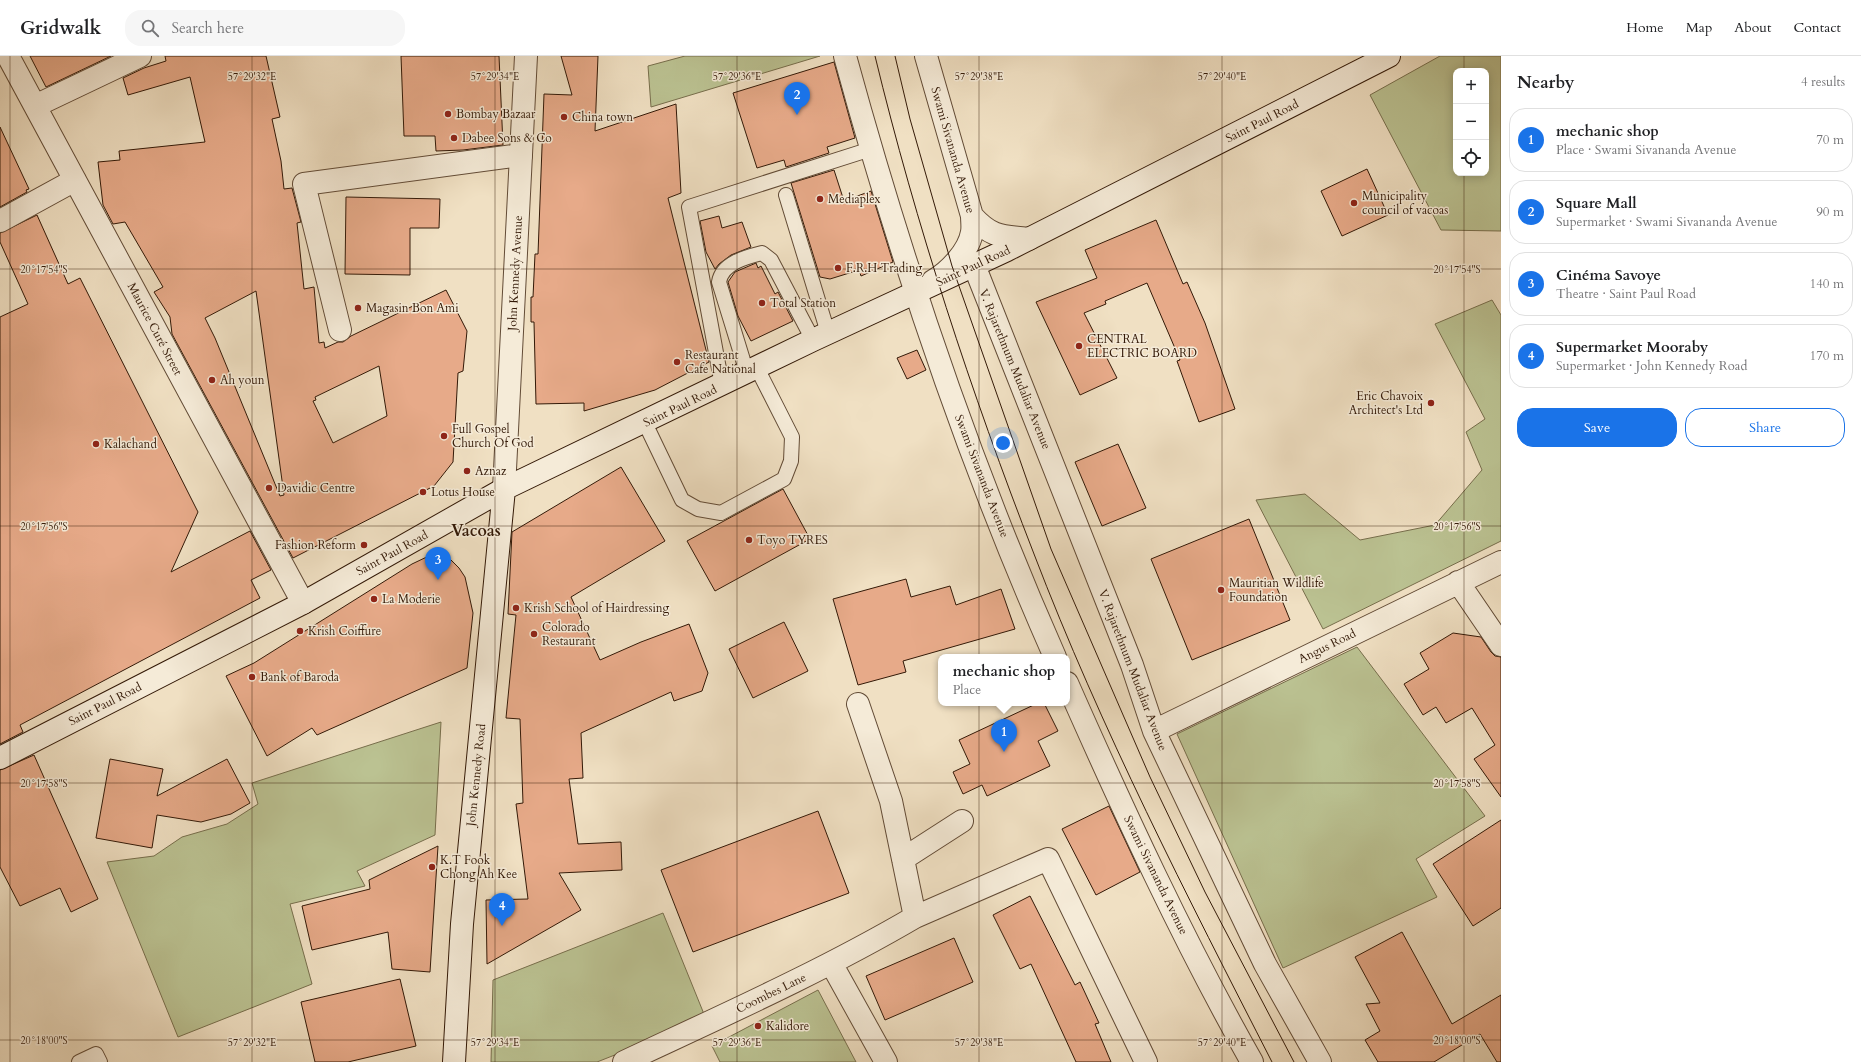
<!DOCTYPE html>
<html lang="en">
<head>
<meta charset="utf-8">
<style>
  :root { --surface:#fff; --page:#f6f6f6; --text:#202124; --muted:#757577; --line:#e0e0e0; --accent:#1a73e8 }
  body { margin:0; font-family:Cardo,serif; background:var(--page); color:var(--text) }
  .controls { position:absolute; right:12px; top:12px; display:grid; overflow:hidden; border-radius:8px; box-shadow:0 2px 10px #0003 }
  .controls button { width:36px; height:36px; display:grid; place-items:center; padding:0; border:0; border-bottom:1px solid var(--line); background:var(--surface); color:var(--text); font:20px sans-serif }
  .you { position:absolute; left:1003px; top:387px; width:14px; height:14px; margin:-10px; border:3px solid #fff; border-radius:50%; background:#1a73e8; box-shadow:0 0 0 6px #1a73e833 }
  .badge { display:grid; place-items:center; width:26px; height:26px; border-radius:50%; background:var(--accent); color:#fff; font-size:13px; font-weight:700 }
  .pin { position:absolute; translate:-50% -33px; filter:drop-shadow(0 1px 2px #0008) }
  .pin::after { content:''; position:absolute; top:21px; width:14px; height:12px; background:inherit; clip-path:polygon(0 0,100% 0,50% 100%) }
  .popup { position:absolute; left:938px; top:598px; width:132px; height:52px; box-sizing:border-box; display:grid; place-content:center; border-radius:8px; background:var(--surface); filter:drop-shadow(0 1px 3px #0005); font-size:13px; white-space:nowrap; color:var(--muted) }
  .popup b { font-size:15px; color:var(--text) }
  .popup::after { content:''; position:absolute; left:50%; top:100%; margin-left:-8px; border:8px solid transparent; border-top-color:var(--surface) }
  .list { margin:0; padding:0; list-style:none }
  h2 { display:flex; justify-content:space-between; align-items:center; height:52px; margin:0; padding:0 16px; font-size:17px }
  h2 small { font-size:13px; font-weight:400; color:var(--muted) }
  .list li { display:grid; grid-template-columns:26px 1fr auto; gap:12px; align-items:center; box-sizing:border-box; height:64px; margin:0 8px 8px; padding:0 8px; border:1px solid var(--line); border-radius:16px }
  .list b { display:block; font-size:15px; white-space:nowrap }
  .list p { margin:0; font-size:13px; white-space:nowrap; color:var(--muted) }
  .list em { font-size:13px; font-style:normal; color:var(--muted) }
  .actions { display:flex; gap:8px; padding:12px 16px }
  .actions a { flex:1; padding:9px 0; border:1px solid var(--accent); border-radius:16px; text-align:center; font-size:14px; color:var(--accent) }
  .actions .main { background:var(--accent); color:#fff }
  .icon { flex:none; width:22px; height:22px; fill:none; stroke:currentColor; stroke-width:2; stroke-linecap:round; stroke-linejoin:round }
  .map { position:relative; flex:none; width:1501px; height:1006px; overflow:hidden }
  header { display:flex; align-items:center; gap:24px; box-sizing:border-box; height:56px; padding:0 20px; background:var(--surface); border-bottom:1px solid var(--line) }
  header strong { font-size:19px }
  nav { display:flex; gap:22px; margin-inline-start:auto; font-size:14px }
  .search { width:280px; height:36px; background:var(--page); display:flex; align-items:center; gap:10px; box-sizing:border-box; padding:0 14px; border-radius:16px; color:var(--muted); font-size:15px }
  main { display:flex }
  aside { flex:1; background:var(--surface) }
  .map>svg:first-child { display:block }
  .green { fill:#bbc292; stroke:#776e4c; fill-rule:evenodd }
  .building { fill:#e7aa89; stroke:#331907; fill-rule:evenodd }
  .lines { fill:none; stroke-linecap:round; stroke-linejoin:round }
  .service-casing { stroke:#624b36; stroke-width:16 }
  .minor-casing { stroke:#624b36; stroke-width:24 }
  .tertiary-casing { stroke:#624b36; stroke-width:24 }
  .secondary-casing { stroke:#331907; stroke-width:24 }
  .service { stroke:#f5ebd8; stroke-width:14 }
  .minor { stroke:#f5ebd8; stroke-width:22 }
  .tertiary { stroke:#f5ebd8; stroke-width:22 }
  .secondary { stroke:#f5ebd8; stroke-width:22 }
  .tram { stroke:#331907; stroke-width:1 }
  .ticks { fill:none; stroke:#331907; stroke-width:1; stroke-opacity:0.45 }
  .poi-dot { fill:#8f2418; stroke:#f5ebd8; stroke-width:1.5 }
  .labels { text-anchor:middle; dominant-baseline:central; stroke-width:3; stroke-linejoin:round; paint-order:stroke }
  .poi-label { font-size:12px; fill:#331907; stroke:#f5ebd8; text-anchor:start }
  .street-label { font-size:12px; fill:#331907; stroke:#f5ebd8 }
  .district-label { font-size:16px; font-weight:bold; fill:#331907; stroke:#f5ebd8 }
  .ticks-label { font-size:10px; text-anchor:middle; fill:#331907; stroke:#f5ebd8; stroke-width:3; stroke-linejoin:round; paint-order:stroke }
</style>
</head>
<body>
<header>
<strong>Gridwalk</strong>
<div class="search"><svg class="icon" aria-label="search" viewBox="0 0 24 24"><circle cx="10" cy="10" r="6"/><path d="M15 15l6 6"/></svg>Search here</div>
<nav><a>Home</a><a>Map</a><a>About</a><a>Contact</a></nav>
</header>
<main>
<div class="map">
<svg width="1501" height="1006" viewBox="0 0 1501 1006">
  <rect width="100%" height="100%" fill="#f0e0c3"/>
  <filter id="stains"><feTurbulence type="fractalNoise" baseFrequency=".005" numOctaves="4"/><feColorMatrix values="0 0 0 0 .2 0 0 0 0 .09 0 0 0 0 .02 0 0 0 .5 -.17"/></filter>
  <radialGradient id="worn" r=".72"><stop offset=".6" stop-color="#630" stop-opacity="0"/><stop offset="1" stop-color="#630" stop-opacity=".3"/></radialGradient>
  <path class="green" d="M 685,0 L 820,0 L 651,51 L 648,10 Z
    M 1440,0 L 1501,0 L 1501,175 L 1441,174 L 1370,39 ZM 1456,15 L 1486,15 L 1486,117 L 1456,117 Z
    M 1492,244 L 1501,259 L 1501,485 L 1323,573 L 1256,444 L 1305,438 L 1360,484 L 1435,469 L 1482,414 L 1466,376 L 1485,363 L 1435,268 Z
    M 1357,591 L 1485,760 L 1416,803 L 1437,841 L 1283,912 L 1177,678 Z
    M 441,666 L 435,779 L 357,815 L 365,830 L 290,848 L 312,928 L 178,981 L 107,806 L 154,800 L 182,781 L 227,768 L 258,748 L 252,727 Z
    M 663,857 L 706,963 L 597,1006 L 491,1006 L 493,924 Z
    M 818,934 L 856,1006 L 720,1006 L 712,990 Z"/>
  <path class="building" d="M 30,0 L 111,0 L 46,31 Z
    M 165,0 L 266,0 L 280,61 L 272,63 L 281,105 L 284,133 L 292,132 L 301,166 L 297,167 L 304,233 L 314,231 L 319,287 L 324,286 L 325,292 L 338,286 L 343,286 L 351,280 L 446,234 L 467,275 L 463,315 L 458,317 L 453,406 L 434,430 L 293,502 L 172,278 L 170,261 L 154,236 L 163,231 L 125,166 L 113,168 L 103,149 L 98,106 L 120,104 L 119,95 L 205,86 L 190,21 L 128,39 L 123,22 L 144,12 L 166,5 ZM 256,235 L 284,439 L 280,440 L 215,282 L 205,262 ZM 379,310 L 387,360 L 333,387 L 313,345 L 316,344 L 315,341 Z
    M 401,0 L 499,0 L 503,89 L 463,94 L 436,95 L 435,80 L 404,80 Z
    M 561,0 L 598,0 L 595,75 L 676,48 L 681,137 L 668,142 L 709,306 L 655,334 L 584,355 L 584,347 L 536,348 L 534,266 L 531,266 L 531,241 L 533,241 L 535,198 L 538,198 L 544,38 L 572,39 Z
    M 834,6 L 855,82 L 827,91 L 829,97 L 786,111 L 784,104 L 757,112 L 733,37 Z
    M 0,71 L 29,133 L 26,134 L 27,136 L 0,151 Z
    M 1367,113 L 1388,159 L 1342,180 L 1321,135 Z
    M 834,114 L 844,145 L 871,135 L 893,206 L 861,220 L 859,214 L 830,223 L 820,221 L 791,127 Z
    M 346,141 L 440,143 L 439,172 L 410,172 L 410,219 L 345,218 Z
    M 37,159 L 68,228 L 80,222 L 198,456 L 171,516 L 250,475 L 271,514 L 251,524 L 260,542 L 20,669 L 23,676 L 0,688 L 0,261 L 28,248 L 0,186 L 0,177 Z
    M 719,160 L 722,172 L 742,166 L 751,191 L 731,199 L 719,208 L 715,213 L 706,196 L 700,165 Z
    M 1156,164 L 1183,228 L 1187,226 L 1205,267 L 1235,353 L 1199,366 L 1177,305 L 1180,304 L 1147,227 L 1105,245 L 1106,248 L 1084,257 L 1117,322 L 1080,339 L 1036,246 L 1097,222 L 1085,194 Z
    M 756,207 L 758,212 L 761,210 L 775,238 L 778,236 L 793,265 L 751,285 L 738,260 L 728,226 L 735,216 Z
    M 917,294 L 926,314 L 907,323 L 897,302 Z
    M 1118,388 L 1146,452 L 1102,470 L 1075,406 Z
    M 621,411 L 665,485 L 571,541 L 600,604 L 641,586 L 689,568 L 708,617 L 702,635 L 674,645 L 671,636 L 581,677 L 583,722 L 569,723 L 578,788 L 621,786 L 622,814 L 559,817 L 581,854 L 487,908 L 486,844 L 528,843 L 516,748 L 523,747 L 520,663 L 506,662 L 516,559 L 508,558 L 512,476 Z
    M 783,433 L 810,483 L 715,535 L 687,485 Z
    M 1249,463 L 1290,564 L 1192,604 L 1151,503 Z
    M 433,498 L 451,504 L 459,512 L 465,521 L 473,557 L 467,612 L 317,679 L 312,672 L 267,700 L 226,620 L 254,607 L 412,508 Z
    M 906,523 L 911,541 L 950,530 L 956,549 L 1001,533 L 1015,573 L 903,605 L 906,616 L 858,629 L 833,543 Z
    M 784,566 L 808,615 L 753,642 L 729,593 Z
    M 1453,577 L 1481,581 L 1491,596 L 1495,600 L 1501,601 L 1501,741 L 1474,703 L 1495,689 L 1472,652 L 1446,667 L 1436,651 L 1423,659 L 1404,628 L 1429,613 L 1420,597 Z
    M 1038,647 L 1044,647 L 1058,675 L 1038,685 L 1050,710 L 987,740 L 982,729 L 963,738 L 953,716 L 970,708 L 959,684 Z
    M 34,699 L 98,843 L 71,856 L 60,832 L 20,850 L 0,811 L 0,714 Z
    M 110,703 L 163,713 L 157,740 L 227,703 L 250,747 L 231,758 L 201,766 L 157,759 L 152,792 L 96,782 Z
    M 1109,750 L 1140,816 L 1096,839 L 1062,773 Z
    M 818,755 L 849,837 L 693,896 L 661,814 Z
    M 1501,764 L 1501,852 L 1473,870 L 1433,808 Z
    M 438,790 L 430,916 L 392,913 L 388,876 L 312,894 L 302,850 L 370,833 L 369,824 Z
    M 1030,840 L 1075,929 L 1080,926 L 1099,967 L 1095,968 L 1111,1006 L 1076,1006 L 1031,908 L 1020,913 L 993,859 Z
    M 1402,876 L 1452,968 L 1501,939 L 1501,1006 L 1497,1006 L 1480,978 L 1434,1006 L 1378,1006 L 1365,984 L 1380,975 L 1366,948 L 1380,947 L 1355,901 Z
    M 954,882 L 973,926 L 885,964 L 866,920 Z
    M 400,923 L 416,990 L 348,1006 L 315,1006 L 301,946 Z"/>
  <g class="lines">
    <defs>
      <path id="service" d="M 786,139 L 828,277
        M 747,317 L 719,226 C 722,207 746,201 762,197 L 771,204 L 813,284
        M 722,329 L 689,151 L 871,93
        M 645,367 L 682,444 L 698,453 L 721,457 L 784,423 L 791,405 L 792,381 L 757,312
        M 79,1006 L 96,998 L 100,1006"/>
      <path id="minor" d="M 8,0 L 303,547
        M 35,50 L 140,0
        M 0,165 L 75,124
        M 974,209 L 1132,609 L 1154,675 L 1265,908 L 1320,1006
        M 340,274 L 304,128 L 521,99
        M 1458,526 L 1501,589
        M 858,648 L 891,745 L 915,861 L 1048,803 L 1146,1006
        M 1154,675 L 1501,506
        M 903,803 L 962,765
        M 831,907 L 886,1006
        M 624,1006 C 722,960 821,916 915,861"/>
      <path id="tertiary" d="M 845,0 C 901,205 969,407 1055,601
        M 926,0 L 972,160 C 972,165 973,171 972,176 C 969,195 949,216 933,225
        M 972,160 C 992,182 1002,180 1029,183
        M 504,433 L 526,0
        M 1067,627 C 1124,756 1183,884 1252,1006"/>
      <path id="secondary" d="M 0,702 L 303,547 L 504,433 L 813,284 L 1007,194 L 1389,0
        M 454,1006 L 462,868 L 504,433"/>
    </defs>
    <use href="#service" class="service-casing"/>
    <use href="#minor" class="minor-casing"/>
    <use href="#tertiary" class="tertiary-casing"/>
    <use href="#secondary" class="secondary-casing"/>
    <use href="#service" class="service"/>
    <use href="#minor" class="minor"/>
    <use href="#tertiary" class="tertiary"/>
    <use href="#secondary" class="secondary"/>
    <path class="tram" d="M 875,0 C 916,169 971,336 1034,498 C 1101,673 1187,840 1272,1006
      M 895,0 L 910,63 L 952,210 L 1051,493 L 1150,721 L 1205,836 L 1294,1006"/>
  </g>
  <path class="ticks" d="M 10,0 L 10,1006M 252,0 L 252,1006M 495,0 L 495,1006M 737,0 L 737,1006M 979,0 L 979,1006M 1222,0 L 1222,1006M 1464,0 L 1464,15M 1464,117 L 1464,1006M 0,213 L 1501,213M 0,470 L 1501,470M 0,727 L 1501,727M 0,984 L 1501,984"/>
  <g class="poi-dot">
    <circle cx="448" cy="58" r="4"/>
    <circle cx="564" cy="61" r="4"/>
    <circle cx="454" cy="82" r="4"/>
    <circle cx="820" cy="143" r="4"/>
    <circle cx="1354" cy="147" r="4"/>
    <circle cx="838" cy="212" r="4"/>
    <circle cx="762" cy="247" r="4"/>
    <circle cx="358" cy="252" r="4"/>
    <circle cx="1079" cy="290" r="4"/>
    <circle cx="677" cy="306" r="4"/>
    <circle cx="212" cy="324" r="4"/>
    <circle cx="1431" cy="347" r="4"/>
    <circle cx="444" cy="380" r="4"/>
    <circle cx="96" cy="388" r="4"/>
    <circle cx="467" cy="415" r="4"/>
    <circle cx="269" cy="432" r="4"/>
    <circle cx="423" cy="436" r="4"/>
    <circle cx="749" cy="484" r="4"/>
    <circle cx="364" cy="489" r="4"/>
    <circle cx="1221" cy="534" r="4"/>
    <circle cx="374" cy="543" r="4"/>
    <circle cx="516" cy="552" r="4"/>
    <circle cx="300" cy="575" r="4"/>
    <circle cx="534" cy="578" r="4"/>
    <circle cx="252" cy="621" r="4"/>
    <circle cx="432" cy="811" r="4"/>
    <circle cx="758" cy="970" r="4"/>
  </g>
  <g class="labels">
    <g class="poi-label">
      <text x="456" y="58">Bombay Bazaar</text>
      <text x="572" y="61">China town</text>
      <text x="462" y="82">Dabee Sons &amp; Co</text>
      <text x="1362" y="140">Municipality<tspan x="1362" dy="14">council of vacoas</tspan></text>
      <text x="828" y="143">Mediaplex</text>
      <text x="846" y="212">F.R.H Trading</text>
      <text x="770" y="247">Total Station</text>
      <text x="366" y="252">Magasin Bon Ami</text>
      <text x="1087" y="283">CENTRAL<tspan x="1087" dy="14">ELECTRIC BOARD</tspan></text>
      <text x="685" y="299">Restaurant<tspan x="685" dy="14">Cafe National</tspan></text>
      <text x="220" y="324">Ah youn</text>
      <text x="1423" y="340" text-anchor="end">Eric Chavoix<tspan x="1423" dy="14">Architect's Ltd</tspan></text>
      <text x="452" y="373">Full Gospel<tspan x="452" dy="14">Church Of God</tspan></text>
      <text x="104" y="388">Kalachand</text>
      <text x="475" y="415">Aznaz</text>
      <text x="277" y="432">Davidic Centre</text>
      <text x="431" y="436">Lotus House</text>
      <text x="757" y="484">Toyo TYRES</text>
      <text x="356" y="489" text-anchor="end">Fashion Reform</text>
      <text x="1229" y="527">Mauritian Wildlife<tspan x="1229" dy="14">Foundation</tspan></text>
      <text x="382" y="543">La Moderie</text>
      <text x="524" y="552">Krish School of Hairdressing</text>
      <text x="542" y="571">Colorado<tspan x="542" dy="14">Restaurant</tspan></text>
      <text x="308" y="575">Krish Coiffure</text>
      <text x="260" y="621">Bank of Baroda</text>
      <text x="440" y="804">K.T Fook<tspan x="440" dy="14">Chong Ah Kee</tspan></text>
      <text x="766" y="970">Kalidore</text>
    </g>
    <g class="street-label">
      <text transform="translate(1262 65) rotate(-27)">Saint Paul Road</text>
      <text transform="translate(953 94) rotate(74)">Swami Sivananda Avenue</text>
      <text transform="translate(973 210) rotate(-25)">Saint Paul Road</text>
      <text transform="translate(515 217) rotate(-87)">John Kennedy Avenue</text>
      <text transform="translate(155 273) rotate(62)">Maurice Curé Street</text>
      <text transform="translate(1015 313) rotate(68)">V. Rajarethnum Mudaliar Avenue</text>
      <text transform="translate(680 350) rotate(-26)">Saint Paul Road</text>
      <text transform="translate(982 420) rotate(69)">Swami Sivananda Avenue</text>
      <text transform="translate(392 497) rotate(-29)">Saint Paul Road</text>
      <text transform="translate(1327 590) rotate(-26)">Angus Road</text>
      <text transform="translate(1133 614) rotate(69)">V. Rajarethnum Mudaliar Avenue</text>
      <text transform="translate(105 648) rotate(-27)">Saint Paul Road</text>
      <text transform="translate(476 719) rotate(-84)">John Kennedy Road</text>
      <text transform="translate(1156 819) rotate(64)">Swami Sivananda Avenue</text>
      <text transform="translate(771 937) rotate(-26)">Coombes Lane</text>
    </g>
    <g class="district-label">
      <text x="476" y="475">Vacoas</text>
    </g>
  </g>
  <g class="ticks-label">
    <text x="252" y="24">57°29'32"E</text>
    <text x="495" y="24">57°29'34"E</text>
    <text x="737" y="24">57°29'36"E</text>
    <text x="979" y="24">57°29'38"E</text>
    <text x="1222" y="24">57°29'40"E</text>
    <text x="44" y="217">20°17'54"S</text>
    <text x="1457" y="217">20°17'54"S</text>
    <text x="44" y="474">20°17'56"S</text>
    <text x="1457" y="474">20°17'56"S</text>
    <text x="44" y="731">20°17'58"S</text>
    <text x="1457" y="731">20°17'58"S</text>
    <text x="44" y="988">20°18'00"S</text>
    <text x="1457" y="988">20°18'00"S</text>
    <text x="252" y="990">57°29'32"E</text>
    <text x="495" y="990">57°29'34"E</text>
    <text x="737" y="990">57°29'36"E</text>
    <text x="979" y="990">57°29'38"E</text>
    <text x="1222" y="990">57°29'40"E</text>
  </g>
  <rect width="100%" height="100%" filter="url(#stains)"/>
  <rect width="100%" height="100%" fill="url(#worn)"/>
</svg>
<div class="controls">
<button>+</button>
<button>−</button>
<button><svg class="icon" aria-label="locate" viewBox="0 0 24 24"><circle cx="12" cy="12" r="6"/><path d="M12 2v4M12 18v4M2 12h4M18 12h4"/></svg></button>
</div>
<div class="you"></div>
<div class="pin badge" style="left:1004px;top:696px">1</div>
<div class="popup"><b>mechanic shop</b>Place</div>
<div class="pin badge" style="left:797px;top:59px">2</div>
<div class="pin badge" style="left:438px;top:524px">3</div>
<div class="pin badge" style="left:502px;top:870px">4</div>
</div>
<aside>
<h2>Nearby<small>4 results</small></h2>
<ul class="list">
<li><span class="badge">1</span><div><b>mechanic shop</b><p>Place · Swami Sivananda Avenue</p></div><em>70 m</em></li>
<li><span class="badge">2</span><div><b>Square Mall</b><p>Supermarket · Swami Sivananda Avenue</p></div><em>90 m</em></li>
<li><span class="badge">3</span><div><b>Cinéma Savoye</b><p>Theatre · Saint Paul Road</p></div><em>140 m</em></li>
<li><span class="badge">4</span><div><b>Supermarket Mooraby</b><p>Supermarket · John Kennedy Road</p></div><em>170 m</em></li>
</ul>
<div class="actions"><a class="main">Save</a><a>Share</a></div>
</aside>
</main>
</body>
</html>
